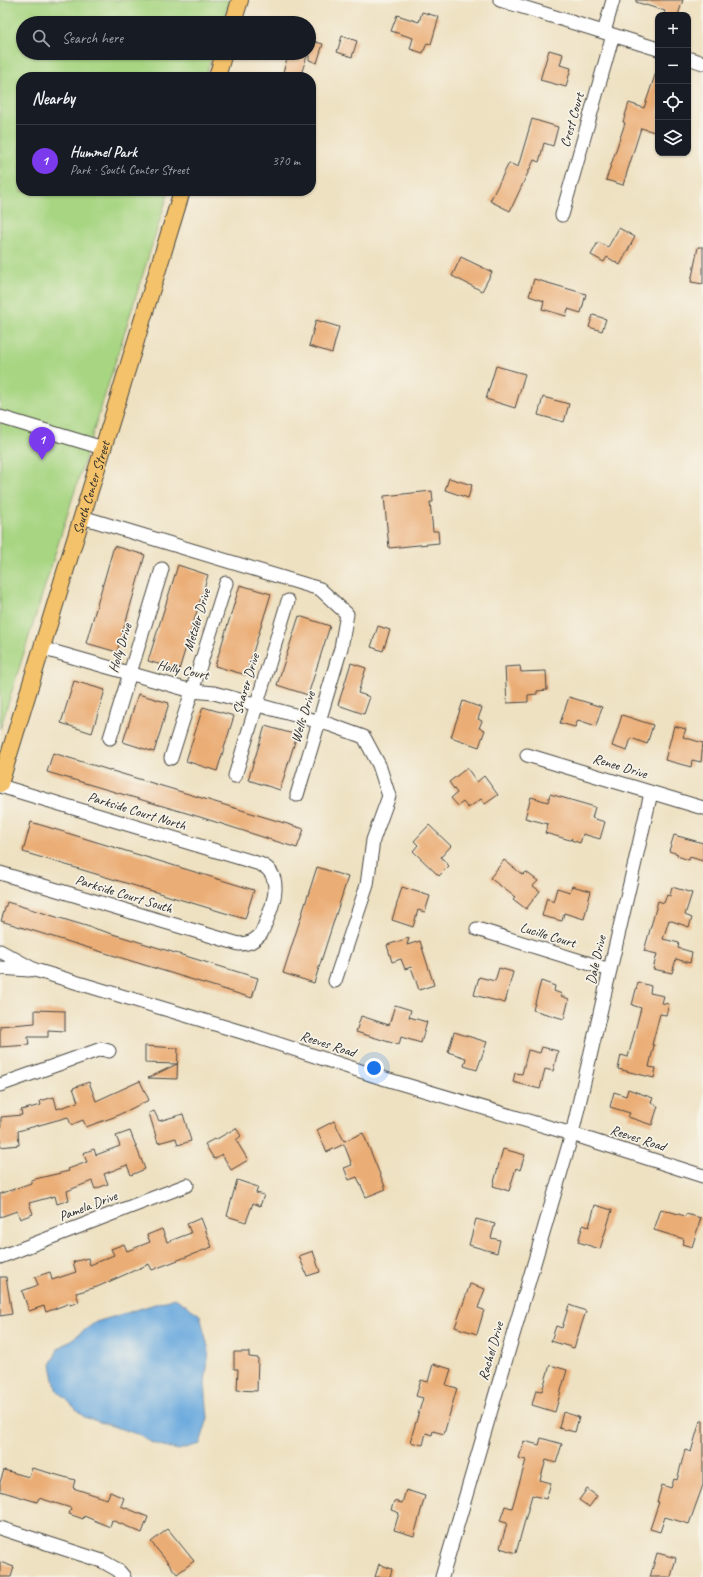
<!DOCTYPE html>
<html lang="en">
<head>
<meta charset="utf-8">
<style>
  :root { --surface:#171b24; --page:#20242c; --text:#f1f3f6; --muted:#9ea1a6; --line:#363941; --accent:#7c3aed }
  body { margin:0; font-family:Caveat,sans-serif; background:var(--page); color:var(--text) }
  .controls { position:absolute; right:12px; top:12px; display:grid; overflow:hidden; border-radius:8px; box-shadow:0 1px 3px #0004 }
  .controls button { width:36px; height:36px; display:grid; place-items:center; padding:0; border:0; border-bottom:1px solid var(--line); background:var(--surface); color:var(--text); font:20px sans-serif }
  .you { position:absolute; left:374px; top:1068px; width:14px; height:14px; margin:-10px; border:3px solid #fff; border-radius:50%; background:#1a73e8; box-shadow:0 0 0 6px #1a73e833 }
  .badge { display:grid; place-items:center; width:26px; height:26px; border-radius:50%; background:var(--accent); color:#fff; font-size:13px; font-weight:700 }
  .pin { position:absolute; translate:-50% -33px; filter:drop-shadow(0 1px 2px #0008) }
  .pin::after { content:''; position:absolute; top:21px; width:14px; height:12px; background:inherit; clip-path:polygon(0 0,100% 0,50% 100%) }
  .list { margin:0; padding:0; list-style:none }
  h2 { display:flex; justify-content:space-between; align-items:center; height:52px; margin:0; padding:0 16px; font-size:17px }
  h2 small { font-size:13px; font-weight:400; color:var(--muted) }
  .list li { display:grid; grid-template-columns:26px 1fr auto; gap:12px; align-items:center; box-sizing:border-box; height:72px; padding:0 16px; border-top:1px solid var(--line) }
  .list b { display:block; font-size:15px; white-space:nowrap }
  .list p { margin:0; font-size:13px; white-space:nowrap; color:var(--muted) }
  .list em { font-size:13px; font-style:normal; color:var(--muted) }
  .icon { flex:none; width:22px; height:22px; fill:none; stroke:currentColor; stroke-width:2; stroke-linecap:round; stroke-linejoin:round }
  .map { position:relative; flex:none; width:703px; height:1577px; overflow:hidden }
  .search { position:absolute; background:var(--surface); box-shadow:0 1px 3px #0004; left:16px; top:16px; width:300px; height:44px; display:flex; align-items:center; gap:10px; box-sizing:border-box; padding:0 14px; border-radius:22px; color:var(--muted); font-size:15px }
  .panel { position:absolute; background:var(--surface); box-shadow:0 1px 3px #0004; left:16px; top:72px; width:300px; height:124px; border-radius:16px }
  .map>svg:first-child { display:block }
  .green { fill:#a7d582; stroke:#698056 }
  .water { fill:#6caade; stroke:#4c6a84 }
  .building { fill:#ebad76 }
  .lines { fill:none; stroke-linecap:round; stroke-linejoin:round }
  .minor-casing { stroke:#484642; stroke-width:15 }
  .major-casing { stroke:#484642; stroke-width:18 }
  .minor { stroke:#fff; stroke-width:13 }
  .major { stroke:#f4c26a; stroke-width:16 }
  .labels { text-anchor:middle; dominant-baseline:central; stroke-width:3.5; stroke-linejoin:round; paint-order:stroke }
  .street-label { font-size:14px; fill:#2b2b2b; stroke:#f7f3e8 }
</style>
</head>
<body>
<div class="map">
<svg width="703" height="1577" viewBox="0 0 703 1577">
  <rect width="100%" height="100%" fill="#f7f3e8"/>
  <filter id="ink" filterUnits="userSpaceOnUse"><feTurbulence type="fractalNoise" baseFrequency=".025" numOctaves="2"/><feDisplacementMap in="SourceGraphic" scale="8" xChannelSelector="R" yChannelSelector="G"/><feConvolveMatrix kernelMatrix="1 2 1 2 8 2 1 2 1" color-interpolation-filters="sRGB"/></filter>
  <filter id="wash" filterUnits="userSpaceOnUse"><feTurbulence type="fractalNoise" baseFrequency=".012" numOctaves="4" result="noise"/><feDisplacementMap in="SourceGraphic" scale="16" xChannelSelector="R" yChannelSelector="G"/><feGaussianBlur stdDeviation="0.9" result="paint"/><feColorMatrix in="noise" values="0 0 0 0 0 0 0 0 0 0 0 0 0 0 0 0 0 1.4 0 .05"/><feComposite in="paint" operator="in"/></filter>
  <g filter="url(#wash)">
    <rect width="100%" height="100%" fill="#eee1c1"/>
    <path class="green" d="M 0,0 L 230,0 L 222,23 L 23,23 L 23,53 L 213,53 L 205,77 L 21,77 L 21,191 L 169,191 L 0,729 Z"/>
    <path class="water" d="M 175,1298 L 200,1315 L 209,1351 L 205,1383 L 208,1418 L 200,1444 L 178,1450 L 152,1443 L 140,1435 L 84,1417 L 56,1389 L 51,1365 L 58,1349 L 96,1322 Z"/>
    <g id="blocks">
      <path class="building" d="M 636,0 L 683,0 L 678,15 L 664,15 L 665,11 L 636,2 Z
        M 422,12 L 439,17 L 431,44 L 427,43 L 423,53 L 410,49 L 413,38 L 391,31 L 397,15 L 419,22 Z
        M 342,36 L 357,41 L 352,57 L 337,52 Z
        M 309,40 L 323,44 L 317,63 L 309,60 Z
        M 549,50 L 563,54 L 560,65 L 571,68 L 566,87 L 540,80 Z
        M 289,53 L 308,53 L 300,77 L 283,72 Z
        M 656,72 L 658,73 L 658,133 L 641,128 L 623,185 L 606,180 L 625,123 L 623,122 L 629,103 L 644,108 Z
        M 532,119 L 558,127 L 553,146 L 544,143 L 539,162 L 534,160 L 510,211 L 490,201 L 509,163 L 518,167 Z
        M 619,228 L 635,237 L 620,265 L 607,257 L 604,262 L 591,255 L 598,242 L 608,247 Z
        M 698,247 L 703,247 L 703,284 L 691,282 Z
        M 461,257 L 492,272 L 482,291 L 452,276 Z
        M 534,279 L 586,294 L 581,313 L 568,309 L 566,316 L 542,309 L 544,301 L 529,296 Z
        M 593,315 L 606,319 L 602,331 L 589,327 Z
        M 316,320 L 339,327 L 332,353 L 309,346 Z
        M 496,366 L 525,374 L 515,408 L 486,399 Z
        M 543,397 L 569,404 L 564,422 L 538,415 Z
        M 449,478 L 472,485 L 468,498 L 445,490 Z
        M 432,491 L 433,502 L 430,502 L 433,531 L 438,531 L 439,543 L 389,548 L 384,496 Z
        M 114,546 L 145,555 L 117,652 L 86,643 Z
        M 178,565 L 208,575 L 179,670 L 148,661 Z
        M 240,585 L 271,594 L 246,675 L 215,666 Z
        M 299,616 L 330,626 L 308,695 L 277,685 Z
        M 378,626 L 390,630 L 383,651 L 371,647 Z
        M 351,663 L 366,668 L 358,693 L 370,697 L 364,714 L 338,705 Z
        M 520,666 L 521,672 L 546,671 L 547,690 L 537,691 L 537,694 L 528,695 L 528,702 L 507,703 L 505,667 Z
        M 74,681 L 105,690 L 92,733 L 61,723 Z
        M 138,694 L 169,703 L 154,752 L 123,742 Z
        M 569,697 L 602,707 L 596,726 L 578,720 L 575,727 L 560,723 Z
        M 463,701 L 482,708 L 478,719 L 482,721 L 479,728 L 485,730 L 479,747 L 451,737 Z
        M 203,707 L 234,716 L 217,771 L 186,761 Z
        M 622,715 L 653,725 L 647,744 L 631,738 L 627,751 L 612,746 Z
        M 265,726 L 297,735 L 280,790 L 248,780 Z
        M 674,726 L 686,729 L 683,737 L 703,743 L 701,762 L 692,760 L 691,767 L 665,760 Z
        M 53,753 L 304,829 L 297,848 L 200,817 L 47,772 Z
        M 467,768 L 477,782 L 484,776 L 498,795 L 485,804 L 481,799 L 468,808 L 463,802 L 458,806 L 451,798 L 457,793 L 449,782 Z
        M 550,794 L 595,807 L 592,818 L 605,822 L 600,839 L 583,834 L 580,843 L 571,840 L 572,838 L 570,840 L 545,833 L 548,824 L 525,818 L 531,797 L 548,802 Z
        M 31,822 L 254,890 L 245,919 L 23,852 Z
        M 429,825 L 451,846 L 441,857 L 449,866 L 439,876 L 413,851 L 418,845 L 414,841 Z
        M 674,835 L 703,843 L 703,861 L 690,857 L 689,860 L 677,856 L 678,854 L 669,851 Z
        M 504,860 L 523,875 L 526,872 L 538,881 L 533,886 L 540,891 L 526,909 L 513,899 L 515,897 L 490,878 Z
        M 317,867 L 348,877 L 314,983 L 283,973 Z
        M 572,886 L 591,891 L 584,919 L 564,913 L 562,921 L 542,916 L 547,897 L 553,902 L 557,888 L 570,892 Z
        M 402,887 L 430,896 L 425,912 L 418,910 L 413,927 L 392,920 Z
        M 672,887 L 692,893 L 685,915 L 692,918 L 689,927 L 669,920 L 663,939 L 679,943 L 678,948 L 692,952 L 690,963 L 676,959 L 672,973 L 653,969 L 657,954 L 644,951 L 658,901 L 664,903 L 667,895 L 670,896 Z
        M 7,902 L 258,978 L 252,998 L 1,921 Z
        M 409,938 L 407,945 L 420,941 L 434,985 L 419,990 L 411,967 L 405,969 L 401,959 L 392,962 L 387,945 Z
        M 499,968 L 513,972 L 505,1003 L 474,995 L 479,977 L 495,981 Z
        M 541,981 L 555,986 L 554,991 L 562,994 L 561,996 L 569,999 L 564,1019 L 533,1010 Z
        M 638,982 L 651,986 L 650,993 L 664,996 L 662,1003 L 669,1004 L 666,1015 L 660,1014 L 652,1045 L 654,1045 L 649,1067 L 656,1068 L 654,1078 L 618,1069 L 621,1055 L 628,1057 L 641,1008 L 632,1005 Z
        M 395,1005 L 411,1010 L 409,1017 L 427,1022 L 421,1043 L 401,1037 L 399,1045 L 356,1032 L 361,1016 L 389,1025 Z
        M 35,1010 L 65,1011 L 65,1031 L 48,1030 L 48,1037 L 28,1037 L 29,1045 L 0,1047 L 0,1026 L 35,1023 Z
        M 454,1032 L 487,1042 L 477,1070 L 464,1066 L 466,1058 L 448,1052 Z
        M 145,1046 L 178,1048 L 177,1079 L 148,1078 L 177,1064 L 145,1063 Z
        M 542,1047 L 558,1051 L 553,1071 L 545,1069 L 540,1089 L 513,1082 L 515,1073 L 522,1074 L 528,1050 L 540,1053 Z
        M 140,1081 L 149,1100 L 114,1117 L 86,1127 L 83,1120 L 71,1125 L 68,1117 L 18,1131 L 19,1145 L 0,1147 L 1,1117 L 22,1115 L 21,1110 L 41,1105 L 40,1101 L 54,1097 L 57,1109 L 78,1102 L 73,1088 L 89,1082 L 96,1101 Z
        M 628,1089 L 653,1098 L 651,1103 L 658,1106 L 652,1125 L 628,1117 L 630,1113 L 610,1107 L 614,1092 L 626,1096 Z
        M 154,1111 L 159,1121 L 183,1114 L 191,1141 L 178,1145 L 176,1138 L 158,1143 L 149,1113 Z
        M 334,1121 L 344,1141 L 363,1133 L 386,1189 L 366,1197 L 357,1177 L 349,1180 L 344,1168 L 352,1165 L 344,1144 L 327,1152 L 317,1130 Z
        M 236,1128 L 241,1136 L 236,1140 L 248,1160 L 231,1170 L 222,1154 L 214,1159 L 205,1144 L 214,1139 L 215,1140 Z
        M 130,1131 L 145,1169 L 131,1175 L 127,1165 L 104,1174 L 108,1184 L 95,1189 L 92,1181 L 67,1191 L 69,1200 L 57,1204 L 55,1196 L 29,1203 L 33,1214 L 20,1219 L 17,1211 L 0,1217 L 0,1194 L 31,1183 L 31,1180 L 69,1171 L 68,1169 L 87,1162 L 83,1153 L 94,1149 L 96,1155 L 120,1146 L 116,1136 Z
        M 503,1149 L 525,1155 L 520,1170 L 516,1168 L 509,1191 L 493,1186 Z
        M 237,1180 L 258,1187 L 256,1193 L 264,1195 L 260,1206 L 253,1203 L 246,1222 L 227,1216 Z
        M 595,1205 L 612,1210 L 600,1249 L 578,1242 L 583,1225 L 589,1227 Z
        M 661,1209 L 685,1216 L 686,1214 L 701,1218 L 692,1247 L 682,1244 L 684,1239 L 654,1230 Z
        M 201,1218 L 212,1247 L 152,1270 L 149,1264 L 97,1287 L 76,1293 L 79,1302 L 70,1305 L 70,1303 L 46,1312 L 44,1306 L 29,1311 L 22,1291 L 38,1285 L 35,1277 L 50,1272 L 52,1280 L 76,1272 L 73,1262 L 88,1258 L 90,1265 L 114,1255 L 111,1249 L 124,1244 L 127,1251 L 150,1242 L 147,1235 L 162,1229 L 167,1242 L 191,1233 L 187,1224 Z
        M 476,1219 L 495,1224 L 491,1238 L 500,1240 L 497,1253 L 469,1245 Z
        M 313,1251 L 320,1272 L 307,1276 L 299,1256 Z
        M 0,1277 L 6,1277 L 12,1314 L 0,1316 Z
        M 470,1284 L 485,1289 L 478,1308 L 484,1310 L 477,1334 L 455,1327 Z
        M 569,1305 L 586,1311 L 574,1348 L 551,1341 L 556,1326 L 562,1328 Z
        M 234,1352 L 249,1352 L 249,1357 L 258,1358 L 257,1391 L 237,1390 L 238,1369 L 234,1369 Z
        M 433,1364 L 451,1369 L 446,1385 L 457,1388 L 444,1434 L 433,1431 L 432,1435 L 426,1433 L 423,1445 L 410,1442 L 423,1398 L 416,1396 L 421,1380 L 428,1382 Z
        M 550,1365 L 567,1370 L 555,1412 L 532,1405 L 536,1390 L 542,1391 Z
        M 563,1412 L 579,1417 L 575,1432 L 559,1428 Z
        M 700,1421 L 703,1421 L 703,1485 L 689,1524 L 665,1517 L 660,1532 L 650,1529 L 659,1502 L 657,1502 L 662,1485 L 671,1488 L 674,1479 L 677,1480 L 685,1450 L 691,1452 Z
        M 541,1438 L 562,1444 L 556,1463 L 546,1460 L 540,1480 L 551,1483 L 546,1499 L 532,1495 L 516,1553 L 500,1548 L 507,1523 L 500,1521 L 505,1506 L 512,1508 L 526,1460 L 519,1458 L 524,1441 L 539,1445 Z
        M 32,1468 L 75,1480 L 73,1488 L 107,1499 L 110,1492 L 124,1498 L 121,1506 L 148,1517 L 142,1533 L 112,1520 L 110,1527 L 84,1516 L 83,1519 L 69,1514 L 71,1508 L 39,1498 L 37,1502 L 0,1491 L 0,1482 L 4,1470 L 29,1477 Z
        M 587,1489 L 597,1496 L 589,1507 L 579,1500 Z
        M 406,1490 L 425,1496 L 414,1536 L 394,1530 L 399,1513 L 391,1510 L 394,1501 L 402,1503 Z
        M 168,1529 L 194,1561 L 177,1574 L 151,1542 Z
        M 657,1553 L 676,1558 L 671,1577 L 650,1577 Z
        M 0,1562 L 14,1567 L 11,1577 L 0,1577 Z
        M 379,1564 L 392,1569 L 390,1577 L 375,1577 Z"/>
    </g>
  </g>
  <g filter="url(#ink)">
    <use href="#blocks" fill-opacity="0" stroke="#484642" stroke-width="1"/>
    <g class="lines">
      <defs>
        <path id="minor" d="M 500,0 L 658,49
          M 604,32 L 613,0
          M 688,58 L 703,63
          M 562,215 L 613,35
          M 0,417 L 103,448
          M 82,517 L 320,589 L 347,614 L 341,648 L 297,795
          M 41,648 L 192,691 L 214,693 L 331,725 L 364,737 L 379,765 L 389,796 L 373,840 L 367,885 L 335,981
          M 110,738 L 162,569
          M 527,755 L 703,808
          M 171,758 L 226,583
          M 235,776 L 288,601
          M 0,786 L 260,864 C 288,876 270,913 261,934 C 254,941 249,944 239,944 L 0,873
          M 477,929 L 610,970
          M 0,951 L 35,970 L 245,1033 L 379,1077 L 572,1134 L 703,1176
          M 0,968 L 29,970
          M 0,1085 L 101,1049 L 109,1051
          M 0,1257 L 187,1185
          M 0,1528 L 102,1561 L 118,1570 L 124,1577
          M 442,1577 L 572,1134 L 651,793"/>
        <g id="major">
          <path d="M 233,23 L 240,0"/>
          <path d="M 217,77 L 224,53"/>
          <path id="s1" d="M 0,784 L 182,191"/>
        </g>
      </defs>
      <use href="#minor" class="minor-casing"/>
      <use href="#major" class="major-casing"/>
      <use href="#minor" class="minor"/>
      <use href="#major" class="major"/>
    </g>
  </g>
  <g class="labels">
    <g class="street-label">
      <text transform="translate(572 120) rotate(-74)">Crest Court</text>
      <text stroke="none"><textPath href="#s1" startOffset="310">South Center Street</textPath></text>
      <text transform="translate(197 620) rotate(-73)">Metzler Drive</text>
      <text transform="translate(120 648) rotate(-73)">Holly Drive</text>
      <text transform="translate(183 670) rotate(12)">Holly Court</text>
      <text transform="translate(246 684) rotate(-73)">Sharer Drive</text>
      <text transform="translate(303 717) rotate(-73)">Wells Drive</text>
      <text transform="translate(620 766) rotate(17)">Renee Drive</text>
      <text transform="translate(137 811) rotate(17)">Parkside Court North</text>
      <text transform="translate(124 894) rotate(17)">Parkside Court South</text>
      <text transform="translate(548 935) rotate(17)">Lucille Court</text>
      <text transform="translate(596 960) rotate(-77)">Dale Drive</text>
      <text transform="translate(328 1044) rotate(18)">Reeves Road</text>
      <text transform="translate(638 1138) rotate(18)">Reeves Road</text>
      <text transform="translate(88 1206) rotate(-21)">Pamela Drive</text>
      <text transform="translate(491 1351) rotate(-74)">Rachel Drive</text>
    </g>
  </g>
</svg>
<div class="controls">
<button>+</button>
<button>−</button>
<button><svg class="icon" aria-label="locate" viewBox="0 0 24 24"><circle cx="12" cy="12" r="6"/><path d="M12 2v4M12 18v4M2 12h4M18 12h4"/></svg></button>
<button><svg class="icon" aria-label="layers" viewBox="0 0 24 24"><path d="M12 4l9 5-9 5-9-5zM3 14l9 5 9-5"/></svg></button>
</div>
<div class="you"></div>
<div class="pin badge" style="left:42px;top:460px">1</div>
<div class="search"><svg class="icon" aria-label="search" viewBox="0 0 24 24"><circle cx="10" cy="10" r="6"/><path d="M15 15l6 6"/></svg>Search here</div>
<section class="panel">
<h2>Nearby<small></small></h2>
<ul class="list">
<li><span class="badge">1</span><div><b>Hummel Park</b><p>Park · South Center Street</p></div><em>370 m</em></li>
</ul>
</section>
</div>
</body>
</html>
